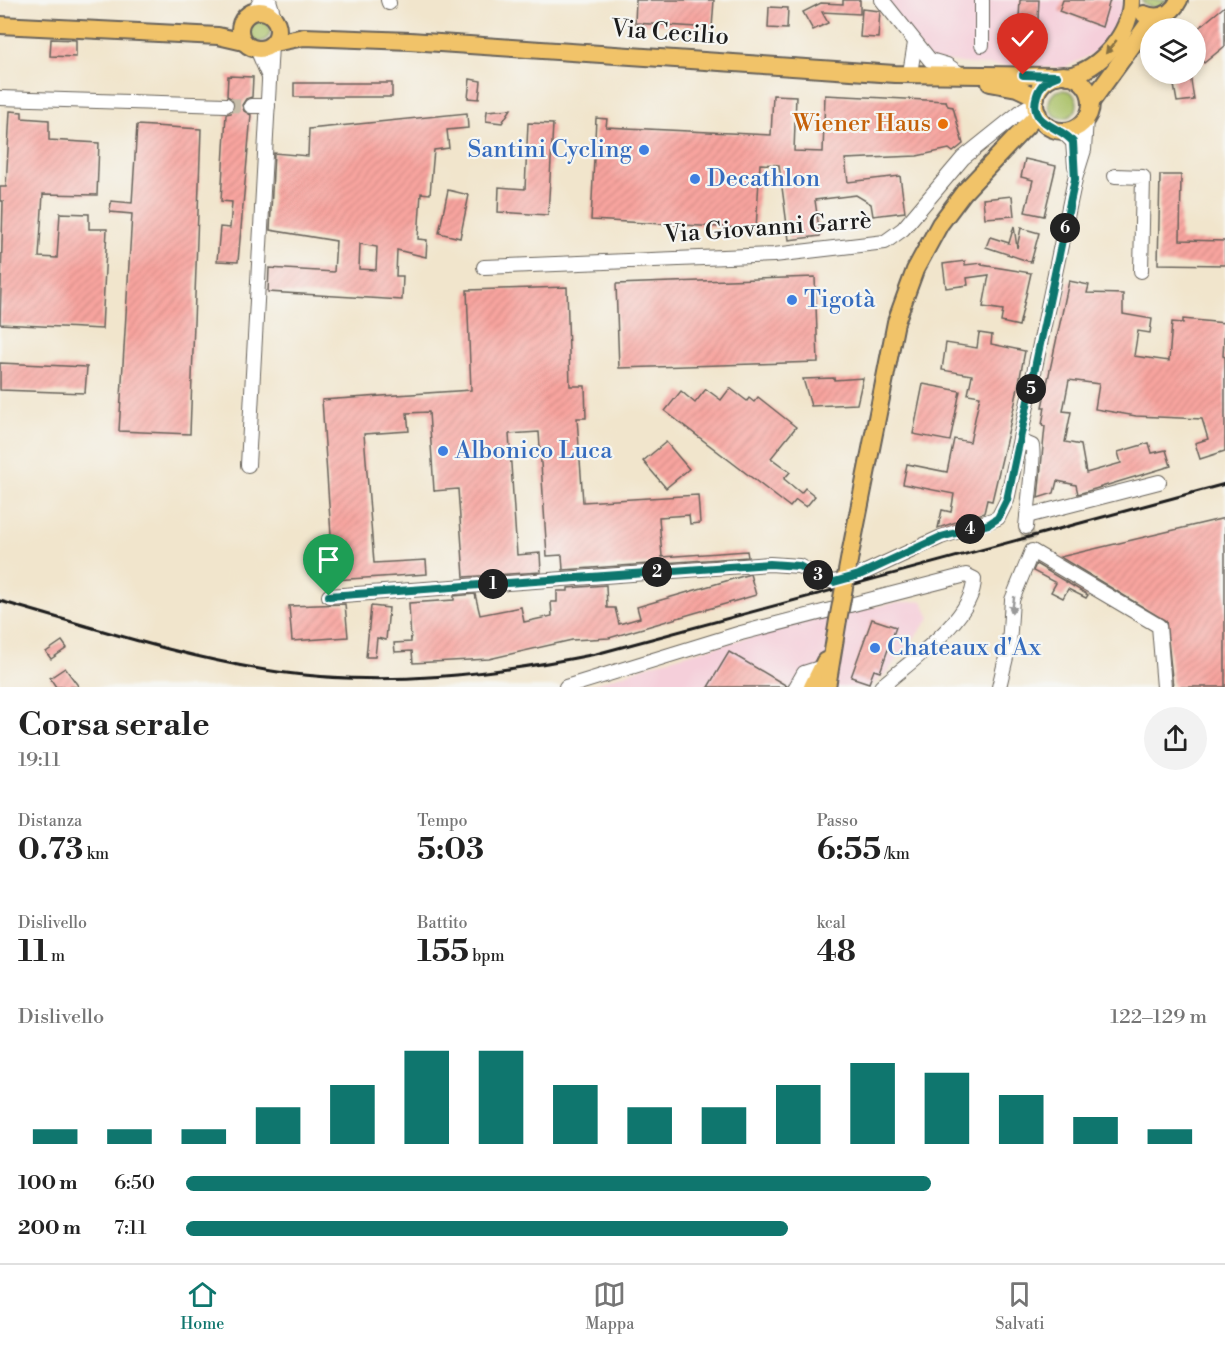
<!DOCTYPE html>
<html lang="it">
<head>
<meta charset="utf-8">
<style>
	:root { --surface:#fff; --page:#f2f2f2; --text:#222; --muted:#767676; --line:#e0e0e0; --accent:#0f766e }
	body { margin:0; font-family:"Libre Bodoni",serif; background:var(--page); color:var(--text); height:100vh; display:flex; flex-direction:column; font-size:22px; white-space:nowrap }
	* { box-sizing:border-box; margin:0 }
	p { font-size:20px; color:var(--muted) }
	.icon { flex:none; width:33px; height:33px; fill:none; stroke:currentColor; stroke-width:2; stroke-linecap:round; stroke-linejoin:round }
	.map { position:relative; height:687px; overflow:hidden }
	.sheet { display:flex; flex-direction:column; background:var(--surface); flex:1 }
	.sheet>* { flex:none }
	.tools { position:absolute; left:1140px; top:18px; display:grid; gap:12px }
	.tools a { display:grid; place-items:center; width:66px; height:66px; border-radius:50%; background:var(--surface); box-shadow:0 3px 9px #0003; font-size:30px }
	.pin { position:absolute; display:grid; place-items:center; width:51px; height:51px; color:#fff; margin:-62px -26px; border-radius:50% 50% 50% 0; rotate:-45deg; box-shadow:0 0 6px #0007 }
	.pin .icon { rotate:45deg }
	.km { position:absolute; width:30px; height:30px; margin:-15px; border-radius:50%; background:#222; color:#fff; font-size:16px; line-height:30px; text-align:center }
	.round { display:grid; place-items:center; flex:none; width:63px; height:63px; border-radius:32px; background:var(--page) }
	.head { display:flex; align-items:center; justify-content:space-between; height:102px; padding:0 18px }
	h1 { font-size:33px; font-weight:700; line-height:45px }
	.stats { display:grid; grid-template-columns:repeat(3,1fr); gap:9px; height:102px; padding:6px 18px }
	.stats div { display:grid; align-content:center }
	.stats b { font-size:30px; font-weight:700 }
	.stats small { font-size:16px; font-weight:400 }
	.stats p { font-size:16px }
	.chart { height:168px; padding:12px 18px }
	.chart p { display:flex; justify-content:space-between }
	.chart svg { width:100%; height:108px; margin-top:6px; stroke:var(--accent); stroke-width:6 }
	ul { padding:0 18px; list-style:none; font-size:20px }
	li { display:grid; grid-template-columns:96px 72px 1fr; align-items:center; height:45px }
	li i { height:15px; border-radius:8px; background:var(--accent) }
	.tab-bar { display:flex; justify-content:space-around; align-items:center; height:84px; border-top:2px solid var(--line); background:var(--surface); font-size:16px; color:var(--muted) }
	.tab-bar a { display:grid; justify-items:center; gap:3px }
	.tab-bar .selected { color:var(--accent) }
	.map>svg:first-child { display:block }
	.built { fill:#f5cfda }
	.green { fill:#a9c065; stroke:#626e40; stroke-width:1.5 }
	.building { fill:url(#building-hatch); fill-rule:evenodd }
	.lines { fill:none; stroke-linecap:round; stroke-linejoin:round }
	.minor-tunnel { stroke:#c6bda9; stroke-width:14; stroke-dasharray:14 7; stroke-linecap:butt }
	.minor-casing { stroke:#67625a; stroke-width:16 }
	.major-casing { stroke:#67625a; stroke-width:20 }
	.minor { stroke:#fff; stroke-width:14 }
	.major { stroke:#f1c369; stroke-width:16 }
	.rail { stroke:#1c1c1c; stroke-width:3 }
	.major-bridge-casing { stroke:#67625a; stroke-width:20; stroke-linecap:butt }
	.major-bridge { stroke:#f1c369; stroke-width:16 }
	.oneway { fill:#867042 }
	.oneway2 { fill:#999 }
	.route-casing { stroke:#fff; stroke-width:12 }
	.route { stroke:#0f766e; stroke-width:8 }
	.food-dot { fill:#e8710a; stroke:#f6f6f2; stroke-width:2 }
	.shop-dot { fill:#3f7fe0; stroke:#f6f6f2; stroke-width:2 }
	.labels { text-anchor:middle; dominant-baseline:central; stroke-width:4.5; stroke-linejoin:round; paint-order:stroke }
	.street-label { font-size:24px; fill:#1c1c1c; stroke:#f6f6f2 }
	.food-label { font-size:24px; fill:#c56008; stroke:#f6f6f2; text-anchor:end }
	.shop-label { font-size:24px; fill:#366cbe; stroke:#f6f6f2; text-anchor:start }
</style>
</head>
<body>
<div class="map">
<svg width="1225" height="687" viewBox="0 0 1225 687">
	<defs>
		<pattern id="building-hatch" width="6" height="6" patternUnits="userSpaceOnUse" patternTransform="scale(1.5)"><rect width="6" height="6" fill="#f8a49f"/><path d="M-1 1l2-2M0 6l6-6M5 7l2-2" fill="none" stroke="#d48d88"/></pattern>
	</defs>
	<rect width="100%" height="100%" fill="#f6f6f2"/>
	<filter id="ink" filterUnits="userSpaceOnUse"><feTurbulence type="fractalNoise" baseFrequency=".0167" numOctaves="2"/><feDisplacementMap in="SourceGraphic" scale="12" xChannelSelector="R" yChannelSelector="G"/><feConvolveMatrix kernelMatrix="1 2 1 2 8 2 1 2 1" color-interpolation-filters="sRGB"/></filter>
	<filter id="wash" filterUnits="userSpaceOnUse"><feTurbulence type="fractalNoise" baseFrequency=".008" numOctaves="4" result="noise"/><feDisplacementMap in="SourceGraphic" scale="24" xChannelSelector="R" yChannelSelector="G"/><feGaussianBlur stdDeviation="1.35" result="paint"/><feColorMatrix in="noise" values="0 0 0 0 0 0 0 0 0 0 0 0 0 0 0 0 0 1.4 0 .05"/><feComposite in="paint" operator="in"/></filter>
	<g filter="url(#wash)">
		<rect width="100%" height="100%" fill="#f1e5cc"/>
		<g class="built">
			<path d="M 882,0 L 1123,0 L 1121,15 L 1108,40 L 1098,51 L 1064,68 L 980,65 L 930,60 Z"/>
			<path d="M 922,601 L 930,618 L 886,673 L 870,687 L 585,687 L 662,661 L 827,616 L 894,603 Z"/>
		</g>
		<g class="green">
			<path d="M 1141,0 L 1169,0 L 1156,8 L 1145,5 Z"/>
			<circle cx="259" cy="31" r="11"/>
			<circle cx="1063" cy="104" r="14"/>
		</g>
		<g id="blocks">
			<g class="building">
				<path d="M 636,0 L 714,0 L 712,28 L 635,23 Z"/>
				<path d="M 843,0 L 860,0 L 860,14 L 822,12 L 828,23 L 813,30 L 803,12 L 821,3 L 843,4 Z"/>
				<path d="M 1020,0 L 1039,0 L 1037,38 L 1018,37 Z"/>
				<path d="M 1063,0 L 1110,0 L 1102,27 L 1059,11 Z"/>
				<path d="M 1225,6 L 1225,46 L 1204,63 L 1196,53 L 1196,30 Z"/>
				<path d="M 769,7 L 788,8 L 787,29 L 768,28 Z"/>
				<path d="M 862,9 L 880,11 L 878,38 L 860,37 Z"/>
				<path d="M 51,39 L 76,40 L 76,57 L 50,56 Z"/>
				<path d="M 1172,74 L 1190,74 L 1194,100 L 1177,102 Z"/>
				<path d="M 228,76 L 253,77 L 252,97 L 246,99 L 242,105 L 244,111 L 251,115 L 238,262 L 217,261 L 220,227 L 230,228 L 232,202 L 221,201 L 226,114 L 231,113 L 235,106 L 234,100 L 227,96 Z"/>
				<path d="M 470,79 L 481,81 L 479,99 L 468,98 Z"/>
				<rect x="294" y="83" width="98" height="14"/>
				<path d="M 773,95 L 796,96 L 794,151 L 823,152 L 825,95 L 946,101 L 948,106 L 953,107 L 963,144 L 953,152 L 949,149 L 917,156 L 845,159 L 848,182 L 900,176 L 905,212 L 873,216 L 871,204 L 856,195 L 815,200 L 820,236 L 789,240 L 779,165 L 760,164 L 756,229 L 591,220 L 596,118 L 607,119 L 606,127 L 771,135 Z"/>
				<path d="M 511,109 L 502,123 L 486,121 L 487,111 Z"/>
				<path d="M 10,111 L 22,112 L 22,118 L 49,120 L 49,140 L 99,143 L 97,195 L 43,194 L 39,257 L 57,258 L 60,213 L 89,214 L 89,229 L 107,229 L 102,329 L 0,324 L 3,201 L 0,201 L 0,187 L 6,187 Z"/>
				<path d="M 467,113 L 468,128 L 447,130 L 449,148 L 434,150 L 430,194 L 421,193 L 418,239 L 427,240 L 426,257 L 397,250 L 396,276 L 403,276 L 402,300 L 268,292 L 269,268 L 334,272 L 336,241 L 270,230 L 274,153 L 308,156 L 309,129 ZM 360,244 L 377,247 L 376,270 L 359,269 Z"/>
				<path d="M 528,123 L 553,124 L 548,215 L 498,212 L 499,187 L 525,189 Z"/>
				<path d="M 137,125 L 201,129 L 190,434 L 119,431 L 132,214 L 110,212 L 111,201 L 132,203 Z"/>
				<path d="M 1025,159 L 1056,166 L 1044,216 L 1025,212 L 1033,180 L 1021,177 Z"/>
				<path d="M 1160,175 L 1181,175 L 1180,240 L 1225,241 L 1225,265 L 1158,264 Z"/>
				<path d="M 448,190 L 469,195 L 460,238 L 439,233 Z"/>
				<path d="M 1012,196 L 1014,216 L 985,218 L 983,199 Z"/>
				<path d="M 1014,226 L 1017,248 L 1021,228 L 1039,233 L 1031,262 L 986,247 L 990,237 L 1009,243 Z"/>
				<path d="M 965,261 L 965,265 L 982,263 L 982,265 L 1031,273 L 1019,326 L 1001,322 L 1003,310 L 983,307 L 989,275 L 967,278 L 968,285 L 946,288 L 943,264 Z"/>
				<path d="M 815,277 L 818,362 L 619,368 L 616,284 Z"/>
				<path d="M 1069,281 L 1089,285 L 1087,293 L 1123,294 L 1123,314 L 1152,319 L 1150,333 L 1138,331 L 1134,356 L 1169,361 L 1172,322 L 1183,323 L 1183,319 L 1225,323 L 1223,356 L 1225,357 L 1225,451 L 1200,459 L 1195,443 L 1208,439 L 1202,419 L 1136,416 L 1095,409 L 1099,384 L 1069,380 L 1063,411 L 1071,412 L 1065,442 L 1081,445 L 1086,473 L 1121,463 L 1118,452 L 1149,443 L 1152,453 L 1166,450 L 1171,466 L 1078,494 L 1076,485 L 1057,481 L 1054,493 L 1038,498 L 1045,426 L 1042,425 L 1045,407 L 1042,407 Z"/>
				<path d="M 567,287 L 570,386 L 585,386 L 586,418 L 577,418 L 583,502 L 698,495 L 700,523 L 690,524 L 689,515 L 659,517 L 662,557 L 747,551 L 748,557 L 563,570 L 562,555 L 547,556 L 539,432 L 509,434 L 517,555 L 540,553 L 541,572 L 464,577 L 458,489 L 434,491 L 429,412 L 407,413 L 409,431 L 364,434 L 374,563 L 426,560 L 427,574 L 334,580 L 322,400 L 471,390 L 467,290 Z"/>
				<path d="M 979,333 L 992,335 L 991,344 L 1025,351 L 1015,403 L 992,501 L 987,500 L 984,513 L 938,528 L 942,510 L 951,512 L 954,494 L 903,484 L 907,464 L 947,472 L 954,439 L 970,442 L 980,396 L 968,394 L 972,375 L 942,370 L 946,343 L 977,348 Z"/>
				<path d="M 0,363 L 87,367 L 85,393 L 0,390 Z"/>
				<path d="M 834,378 L 834,380 L 863,378 L 857,404 L 811,406 L 803,379 Z"/>
				<path d="M 923,384 L 960,391 L 950,441 L 913,434 Z"/>
				<path d="M 730,388 L 747,401 L 749,398 L 754,402 L 758,397 L 796,427 L 771,458 L 790,472 L 784,479 L 801,493 L 805,488 L 815,496 L 806,507 L 796,500 L 790,507 L 665,411 L 681,391 L 695,403 L 706,389 L 721,400 Z"/>
				<path d="M 666,442 L 689,469 L 666,488 L 643,461 Z"/>
				<path d="M 1225,518 L 1225,687 L 1173,687 L 1166,621 L 1060,557 Z"/>
				<path d="M 1036,564 L 1088,595 L 1086,598 L 1068,589 L 1063,598 L 1051,592 L 1056,583 L 1033,571 Z"/>
				<path d="M 750,574 L 756,595 L 609,638 L 572,640 L 489,659 L 413,663 L 412,651 L 395,652 L 394,643 L 411,642 L 409,603 L 454,600 L 454,596 L 475,594 L 480,615 L 521,607 L 524,622 L 552,616 L 551,602 L 557,602 L 557,591 L 568,591 L 568,588 L 606,585 L 607,608 L 615,608 L 619,624 L 640,618 L 637,607 Z"/>
				<path d="M 345,604 L 348,637 L 292,641 L 289,606 Z"/>
				<path d="M 371,606 L 389,608 L 386,640 L 377,638 L 375,657 L 366,657 Z"/>
				<path d="M 872,619 L 896,627 L 880,672 L 874,670 L 869,683 L 851,677 Z"/>
				<path d="M 62,641 L 67,648 L 51,659 L 46,652 Z"/>
				<path d="M 729,652 L 787,686 L 787,687 L 708,687 Z"/>
				<path d="M 65,668 L 79,687 L 56,687 L 50,678 Z"/>
			</g>
		</g>
	</g>
	<g filter="url(#ink)">
		<use href="#blocks" fill-opacity="0" stroke="#67625a" stroke-width="1.5"/>
		<g class="lines">
			<g class="minor-tunnel">
				<path d="M 226,105 L 251,106"/>
				<path d="M 1026,527 L 1032,551"/>
			</g>
			<defs>
				<g id="minor">
					<path d="M 269,0 L 274,17"/>
					<path d="M 388,0 L 389,3"/>
					<path d="M 882,0 L 930,60 L 947,65 L 960,74"/>
					<path d="M 982,0 L 982,45"/>
					<path d="M 254,12 L 261,0"/>
					<path d="M 257,49 L 269,77"/>
					<path d="M 910,73 L 915,43"/>
					<path d="M 0,98 L 226,105"/>
					<path d="M 251,106 L 268,106"/>
					<path d="M 1062,131 L 1073,142 L 1075,166"/>
					<path d="M 1115,176 L 1143,177 L 1141,271"/>
					<path d="M 484,267 L 774,255 L 885,242 L 903,229 L 963,158 L 1024,109 L 1035,103"/>
					<path d="M 1020,441 L 1032,446 C 1035,451 1027,514 1026,527"/>
					<path d="M 248,465 L 271,45"/>
					<path d="M 1027,516 L 1159,482"/>
					<path d="M 329,596 L 770,564 L 799,566 L 823,579 L 834,582 L 859,575 L 941,537 L 998,518 L 1007,500 L 1075,179 L 1084,150 L 1086,118"/>
					<path d="M 566,687 L 741,633 L 966,575 L 974,579 C 974,619 909,662 881,687"/>
					<path d="M 796,687 L 804,673 L 823,667"/>
					<path d="M 999,687 L 1009,645 L 1012,600 L 1032,551 L 1159,626 L 1164,687"/>
				</g>
				<g id="major">
					<circle cx="259" cy="30" r="19"/>
					<path d="M 1144,14 C 1159,20 1172,14 1179,0"/>
					<path d="M 0,25 L 218,36 L 244,42"/>
					<path d="M 274,43 L 304,37 L 410,41 L 895,74 L 1057,76"/>
					<circle cx="1063" cy="103" r="28"/>
					<path d="M 1068,76 C 1101,69 1131,33 1131,0"/>
					<path d="M 990,83 L 1017,88 L 1036,97"/>
					<path d="M 1091,102 L 1153,17"/>
					<path d="M 850,555 L 896,322 L 915,270 L 940,224 L 964,192 L 1038,114"/>
					<path d="M 812,687 L 825,661"/>
					<path d="M 827,687 L 838,620"/>
				</g>
			</defs>
			<use href="#minor" class="minor-casing"/>
			<use href="#major" class="major-casing"/>
			<use href="#minor" class="minor"/>
			<use href="#major" class="major"/>
			<path class="rail" d="M 0,601 C 92,627 184,658 278,672 C 385,687 491,675 596,654 L 1225,484"/>
			<defs>
				<path id="major-bridge" d="M 838,620 L 850,555"/>
			</defs>
			<use href="#major-bridge" class="major-bridge-casing"/>
			<use href="#major-bridge" class="major-bridge"/>
		</g>
		<defs><path id="oneway-solid" d="M-6-.8H1V-3.2L6.5 0L1 3.2V.8H-6Z" transform="scale(1.5)"/></defs>
		<use class="oneway" href="#oneway-solid" transform="translate(1111 47) rotate(129)"/>
		<use class="oneway2" href="#oneway-solid" transform="translate(1013 605) rotate(98)"/>
	</g>
	<g class="lines" filter="url(#ink)">
		<defs>
			<path id="route" d="M 329,596 L 770,564 L 799,566 L 823,579 L 834,582 L 859,575 L 941,537 L 989,524 L 998,518 L 1007,500 L 1075,179 L 1073,142 C 1061,125 1027,126 1037,95 C 1040,85 1047,79 1057,76 L 1023,75"/>
		</defs>
		<use href="#route" class="route-casing"/>
		<use href="#route" class="route"/>
	</g>
	<circle class="food-dot" cx="943" cy="124" r="6"/>
	<g class="shop-dot">
		<circle cx="644" cy="150" r="6"/>
		<circle cx="695" cy="179" r="6"/>
		<circle cx="792" cy="300" r="6"/>
		<circle cx="443" cy="451" r="6"/>
		<circle cx="875" cy="648" r="6"/>
	</g>
	<g class="labels">
		<g class="street-label">
			<text transform="translate(670 33) rotate(4)">Via Cecilio</text>
			<text transform="translate(768 228) rotate(-4)">Via Giovanni Garrè</text>
		</g>
		<g class="food-label">
			<text x="931" y="124">Wiener Haus</text>
		</g>
		<g class="shop-label">
			<text x="632" y="150" text-anchor="end">Santini Cycling</text>
			<text x="707" y="179">Decathlon</text>
			<text x="804" y="300">Tigotà</text>
			<text x="455" y="451">Albonico Luca</text>
			<text x="887" y="648">Chateaux d'Ax</text>
		</g>
	</g>
</svg>
<div class="tools">
<a><svg class="icon" aria-label="layers" viewBox="0 0 24 24"><path d="M12 4l9 5-9 5-9-5zM3 14l9 5 9-5"/></svg></a>
</div>
<div class="pin" style="left:329px;top:596px;background:#1e9e55"><svg class="icon" aria-label="arrive" viewBox="0 0 24 24"><path d="M6 21V4h12l-3 4 3 4H6"/></svg></div>
<div class="pin" style="left:1023px;top:75px;background:#d93025"><svg class="icon" aria-label="check" viewBox="0 0 24 24"><path d="M5 12l5 5 9-10"/></svg></div>
<b class="km" style="left:493px;top:584px">1</b>
<b class="km" style="left:657px;top:572px">2</b>
<b class="km" style="left:818px;top:575px">3</b>
<b class="km" style="left:970px;top:529px">4</b>
<b class="km" style="left:1031px;top:389px">5</b>
<b class="km" style="left:1065px;top:228px">6</b>
</div>
<section class="sheet">
<div class="head"><div><h1>Corsa serale</h1><p>19:11</p></div><a class="round"><svg class="icon" aria-label="share" viewBox="0 0 24 24"><path d="M12 15V3M7 8l5-5 5 5M5 13v7h14v-7"/></svg></a></div>
<div class="stats">
<div><p>Distanza</p><b>0.73<small> km</small></b></div>
<div><p>Tempo</p><b>5:03</b></div>
<div><p>Passo</p><b>6:55<small> /km</small></b></div>
</div>
<div class="stats">
<div><p>Dislivello</p><b>11<small> m</small></b></div>
<div><p>Battito</p><b>155<small> bpm</small></b></div>
<div><p>kcal</p><b>48</b></div>
</div>
<div class="chart"><p><span>Dislivello</span>122–129 m</p>
<svg viewBox="0 0 160 44" preserveAspectRatio="none"><path d="M5 44V38M15 44V38M25 44V38M35 44V29M45 44V20M55 44V6M65 44V6M75 44V20M85 44V29M95 44V29M105 44V20M115 44V11M125 44V15M135 44V24M145 44V33M155 44V38"/></svg>
</div>
<ul>
<li><b>100 m</b>6:50<i style="width:73%"></i></li>
<li><b>200 m</b>7:11<i style="width:59%"></i></li>
</ul>
</section>
<nav class="tab-bar">
<a class="selected"><svg class="icon" aria-label="home" viewBox="0 0 24 24"><path d="M3 11l9-7 9 7M6 9v11h12V9"/></svg>Home</a>
<a><svg class="icon" aria-label="map" viewBox="0 0 24 24"><path d="M3 6l6-2 6 2 6-2v14l-6 2-6-2-6 2zM9 4v14M15 6v14"/></svg>Mappa</a>
<a><svg class="icon" aria-label="saved" viewBox="0 0 24 24"><path d="M7 4h10v16l-5-4-5 4z"/></svg>Salvati</a>
</nav>
</body>
</html>
